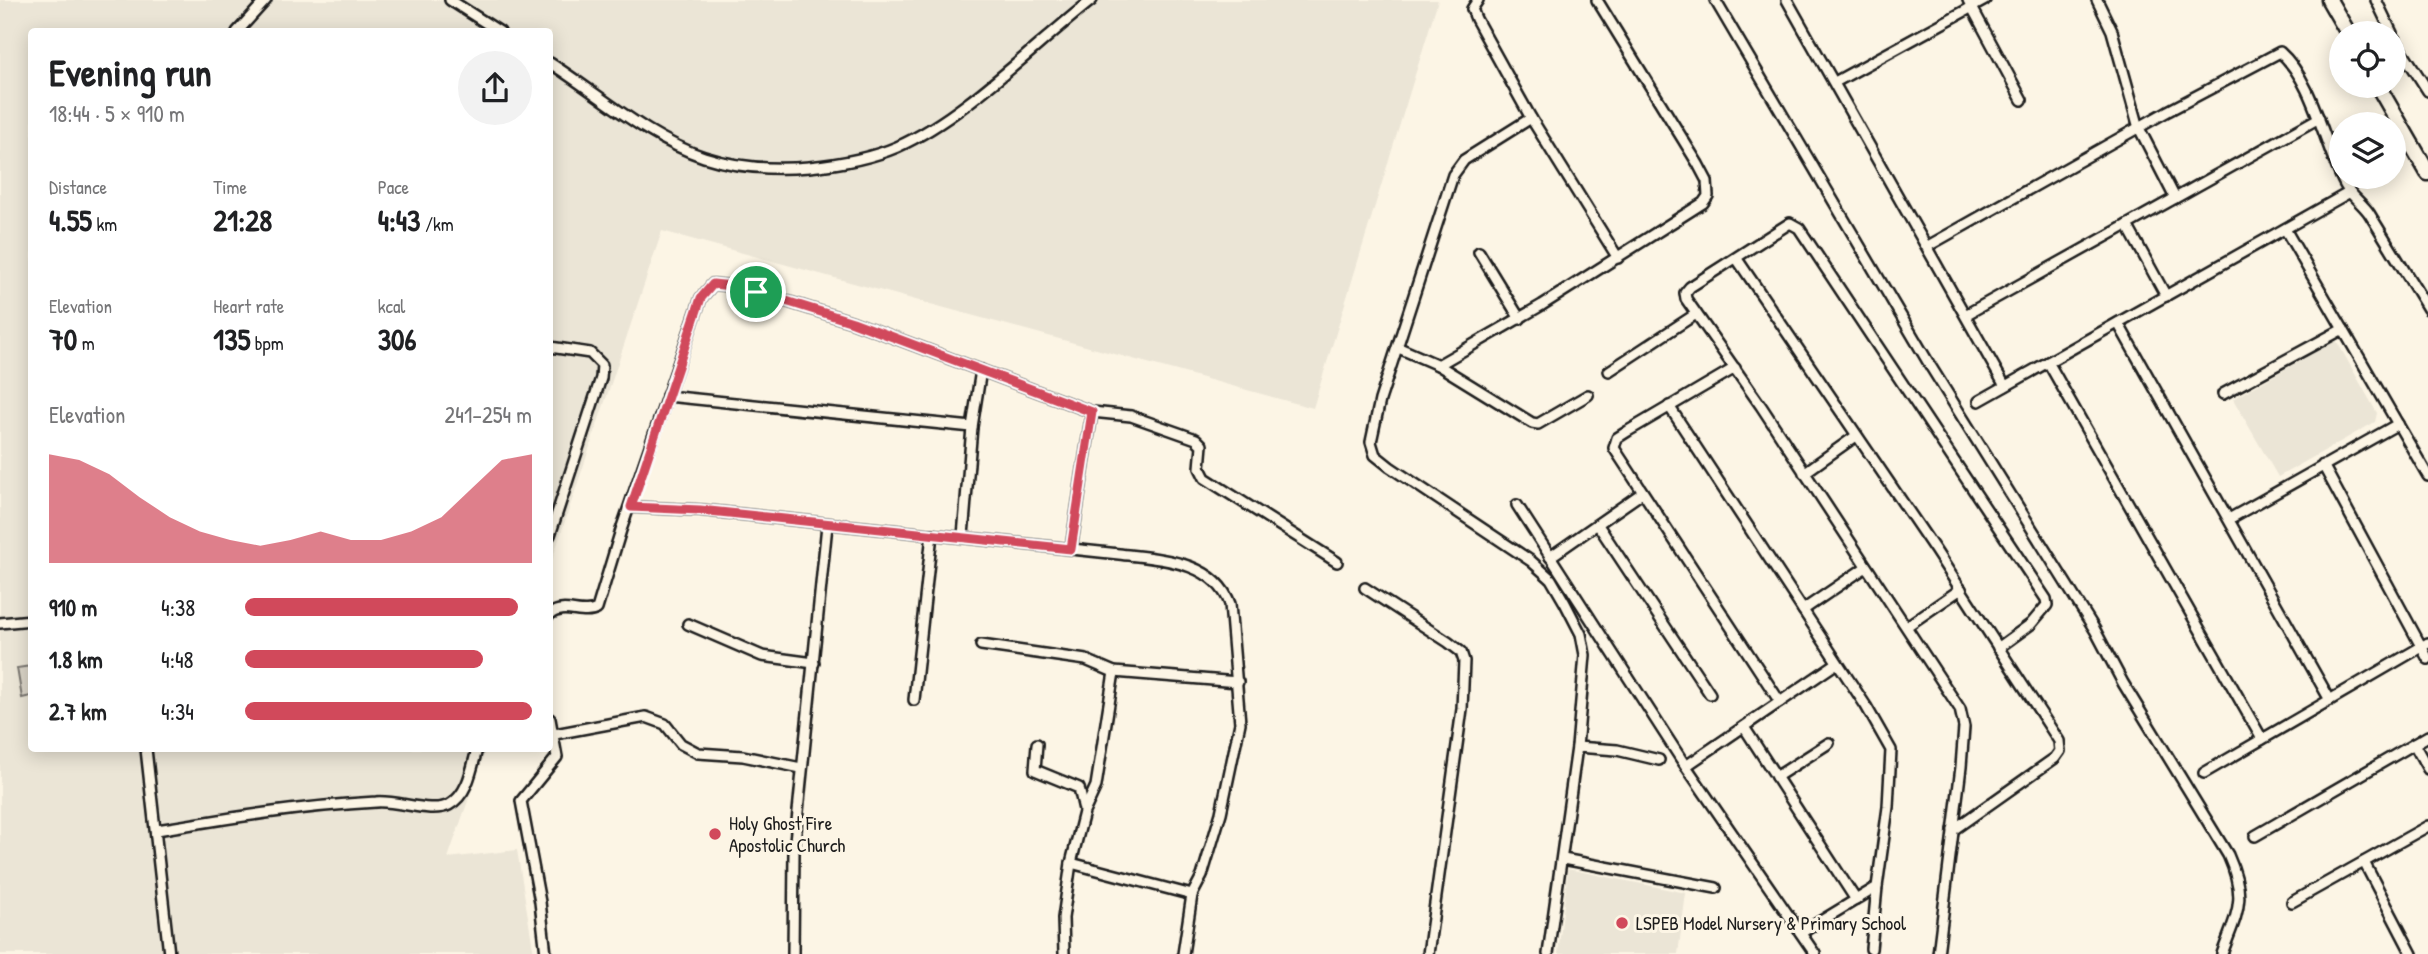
<!DOCTYPE html>
<html lang="en">
<head>
<meta charset="utf-8">
<style>
	:root { --surface:#fff; --page:#f2f2f2; --text:#202124; --muted:#757577; --accent:#d1495b }
	body { margin:0; font-family:"Patrick Hand",sans-serif; background:var(--page); color:var(--text); height:100vh; display:flex; flex-direction:column; font-size:26px; white-space:nowrap }
	* { box-sizing:border-box; margin:0 }
	p { font-size:23px; color:var(--muted) }
	.icon { flex:none; width:38px; height:38px; fill:none; stroke:currentColor; stroke-width:2; stroke-linecap:round; stroke-linejoin:round }
	.map { position:relative; flex:1; overflow:hidden }
	.drawer { position:absolute; left:28px; top:28px; width:525px; height:724px; display:flex; flex-direction:column; background:var(--surface); border-radius:7px; box-shadow:0 4px 18px #0003 }
	.drawer>* { flex:none }
	.tools { position:absolute; left:2329px; top:21px; display:grid; gap:14px }
	.tools a { display:grid; place-items:center; width:77px; height:77px; border-radius:50%; background:var(--surface); box-shadow:0 4px 18px #0003; font-size:35px }
	.pin { position:absolute; display:grid; place-items:center; width:60px; height:60px; color:#fff; margin:-30px; border:4px solid #fff; border-radius:50%; box-shadow:0 2px 7px #0007 }
	.round { display:grid; place-items:center; flex:none; width:74px; height:74px; border-radius:37px; background:var(--page) }
	.summary { display:flex; align-items:center; justify-content:space-between; height:119px; padding:0 21px }
	h1 { font-size:38px; font-weight:700; line-height:52px }
	.figures { display:grid; grid-template-columns:repeat(3,1fr); gap:10px; height:119px; padding:7px 21px }
	.figures div { display:grid; align-content:center }
	.figures b { font-size:30px; font-weight:700 }
	.figures small { font-size:19px; font-weight:400 }
	.figures p { font-size:19px }
	.chart { height:196px; padding:14px 21px }
	.chart p { display:flex; justify-content:space-between }
	.chart svg { width:100%; height:126px; margin-top:7px; fill:var(--accent); opacity:.7 }
	ul { padding:0 21px; list-style:none; font-size:23px }
	li { display:grid; grid-template-columns:112px 84px 1fr; align-items:center; height:52px }
	li i { height:18px; border-radius:9px; background:var(--accent) }
	.map>svg:first-child { display:block }
	.built { fill:#ebe5d6 }
	.green { fill:#dbd5c8; stroke:#7c7872; stroke-width:2 }
	.lines { fill:none; stroke-linecap:round; stroke-linejoin:round }
	.minor-casing { stroke:#1c1c1c; stroke-width:14 }
	.primary-casing { stroke:#1c1c1c; stroke-width:19 }
	.minor { stroke:#fcf5e5; stroke-width:9 }
	.primary { stroke:#fcf5e5; stroke-width:14 }
	.route-casing { stroke:#fff; stroke-width:14 }
	.route { stroke:#d1495b; stroke-width:9 }
	.poi-dot { fill:#d1495b; stroke:#fcf5e5; stroke-width:2.5 }
	.labels { text-anchor:middle; dominant-baseline:central; stroke-width:6; stroke-linejoin:round; paint-order:stroke }
	.poi-label { font-size:19px; fill:#1c1c1c; stroke:#fcf5e5; text-anchor:start }
</style>
</head>
<body>
<div class="map">
<svg width="2428" height="954" viewBox="0 0 2428 954">
	<rect width="100%" height="100%" fill="#fcf5e5"/>
	<filter id="ink" filterUnits="userSpaceOnUse"><feTurbulence type="fractalNoise" baseFrequency=".0143" numOctaves="2"/><feDisplacementMap in="SourceGraphic" scale="14" xChannelSelector="R" yChannelSelector="G"/><feConvolveMatrix kernelMatrix="1 2 1 2 8 2 1 2 1" color-interpolation-filters="sRGB"/></filter>
	<g filter="url(#ink)">
		<g class="built">
			<path d="M 0,0 L 1438,0 L 1313,408 L 662,231 L 550,566 L 550,32 L 32,32 L 32,749 L 486,749 L 448,858 L 517,850 L 534,954 L 0,954 Z"/>
			<path d="M 2336,340 L 2377,413 L 2375,422 L 2278,477 L 2233,399 Z"/>
			<path d="M 1568,869 L 1686,893 L 1678,954 L 1558,954 Z"/>
		</g>
		<path class="green" d="M 31,666 L 31,696 L 22,698 L 17,668 Z"/>
		<g class="lines">
			<defs>
				<g id="minor">
					<path d="M 450,0 L 500,32"/>
					<path d="M 1478,0 L 1472,9 L 1476,19 L 1531,118 L 1618,258"/>
					<path d="M 1715,0 L 1931,367 L 2095,630 L 2123,683 L 2228,855 C 2248,900 2237,912 2222,954"/>
					<path d="M 1787,0 L 2005,386"/>
					<path d="M 1968,0 L 2022,100"/>
					<path d="M 2097,0 L 2112,31 L 2139,128 L 2175,198"/>
					<path d="M 2376,0 L 2392,33"/>
					<path d="M 237,32 L 266,0"/>
					<path d="M 2394,38 L 2428,91"/>
					<path d="M 550,63 C 599,94 647,138 704,157 C 738,168 773,170 809,167 C 839,164 869,159 897,147 C 965,117 1033,46 1092,0"/>
					<path d="M 1835,82 L 1985,0"/>
					<path d="M 1531,118 L 1464,160 L 1453,175 L 1380,400 L 1371,442 L 1375,455 L 1390,467 L 1531,561 L 1551,579 L 1565,603 L 1581,634 L 1585,655 L 1577,747 L 1548,954"/>
					<path d="M 2127,225 L 2166,296"/>
					<path d="M 2285,229 L 2428,476"/>
					<path d="M 1928,246 L 2168,111 L 2280,52 C 2314,82 2324,146 2345,185 C 2351,196 2362,203 2369,213 C 2389,245 2408,277 2428,309"/>
					<path d="M 1479,252 L 1520,319"/>
					<path d="M 1737,259 L 1935,550 L 2059,741 L 2060,751 L 2055,758 L 1953,830"/>
					<path d="M 1967,314 L 2319,118"/>
					<path d="M 2118,323 L 2330,700"/>
					<path d="M 550,347 L 590,353 L 602,365 L 601,378 L 550,535"/>
					<path d="M 1399,348 L 1438,365 L 1532,423 L 1538,424 L 1588,395"/>
					<path d="M 2048,362 L 2262,739"/>
					<path d="M 1438,365 L 1542,305 L 1703,203 L 1708,196 L 1707,181 L 1698,164 L 1597,0"/>
					<path d="M 1735,368 L 1628,431 L 1617,438 L 1614,448 L 1780,702"/>
					<path d="M 1609,371 L 1696,314"/>
					<path d="M 2223,394 L 2343,329"/>
					<path d="M 667,396 L 972,427"/>
					<path d="M 1979,401 L 2350,192"/>
					<path d="M 1669,406 L 1866,706 L 1891,750 L 1888,807 L 1877,887 L 1801,933"/>
					<path d="M 2323,465 L 2428,659"/>
					<path d="M 1804,473 L 1856,436"/>
					<path d="M 1517,505 L 1681,759 L 1815,954"/>
					<path d="M 631,507 L 700,510 L 1119,554 C 1158,559 1214,560 1230,604 L 1240,723 L 1221,813 L 1202,876 L 1192,895 L 1183,954"/>
					<path d="M 2229,519 L 2398,424"/>
					<path d="M 1598,525 L 1710,694"/>
					<path d="M 963,536 L 972,427 L 981,370"/>
					<path d="M 1071,549 L 1092,412"/>
					<path d="M 1550,557 L 1642,493"/>
					<path d="M 1365,588 L 1448,642 L 1461,652 L 1464,661 L 1462,709 L 1428,954"/>
					<path d="M 1803,610 L 1866,567"/>
					<path d="M 550,614 C 565,603 582,617 597,609 L 621,530 L 701,298 L 713,284 L 741,287 L 853,322 L 1092,412 L 1131,416 L 1196,439 L 1202,445 L 1200,468 L 1205,478 L 1337,562"/>
					<path d="M 0,623 L 32,620"/>
					<path d="M 688,624 L 762,656 L 814,663"/>
					<path d="M 1907,626 L 1961,589"/>
					<path d="M 981,645 L 1086,660 L 1114,672 L 1238,682"/>
					<path d="M 914,700 L 932,534"/>
					<path d="M 1744,727 L 1856,900"/>
					<path d="M 555,734 L 646,717 L 665,724 L 681,744 L 698,753 L 743,756 L 801,768"/>
					<path d="M 1037,744 L 1035,770 L 1079,788 L 1084,810"/>
					<path d="M 2414,744 L 2428,769"/>
					<path d="M 1577,747 L 1617,750 L 1659,760"/>
					<path d="M 146,749 L 169,954"/>
					<path d="M 1686,766 L 1837,663"/>
					<path d="M 2204,773 L 2428,643"/>
					<path d="M 1776,777 L 1829,743"/>
					<path d="M 157,830 C 229,818 302,806 376,802 C 398,800 431,814 449,805 C 468,795 472,768 477,749"/>
					<path d="M 2255,836 L 2428,736"/>
					<path d="M 1563,859 L 1716,888"/>
					<path d="M 2364,862 L 2412,954"/>
					<path d="M 1071,863 L 1192,895"/>
					<path d="M 2292,902 L 2428,826"/>
					<path d="M 1871,949 L 1877,887"/>
					<path d="M 546,954 L 540,902 L 521,801 L 557,757 L 550,719"/>
					<path d="M 793,954 L 794,851 L 827,525"/>
					<path d="M 1064,954 L 1063,918 L 1071,863 L 1084,812 L 1096,786 L 1114,672"/>
					<path d="M 1938,954 L 1961,767 L 1964,727 L 1960,709 L 1761,406 L 1686,299 L 1685,293 L 1690,287 L 1790,223 L 1799,228 L 2046,599 L 2047,605 L 2031,624 L 1998,648"/>
				</g>
				<g id="primary">
					<path d="M 2329,0 L 2348,33"/>
					<path d="M 2378,86 L 2428,173"/>
				</g>
			</defs>
			<use href="#minor" class="minor-casing"/>
			<use href="#primary" class="primary-casing"/>
			<use href="#minor" class="minor"/>
			<use href="#primary" class="primary"/>
		</g>
	</g>
	<g class="lines" filter="url(#ink)">
		<defs>
			<path id="route" d="M 713,284 L 741,287 L 853,322 L 1092,412 L 1071,549 L 700,510 L 631,507 L 701,298 Z"/>
		</defs>
		<use href="#route" class="route-casing"/>
		<use href="#route" class="route"/>
	</g>
	<g class="poi-dot">
		<circle cx="715" cy="834" r="7"/>
		<circle cx="1622" cy="923" r="7"/>
	</g>
	<g class="labels">
		<g class="poi-label">
			<text x="729" y="823">Holy Ghost Fire<tspan x="729" dy="22">Apostolic Church</tspan></text>
			<text x="1636" y="923">LSPEB Model Nursery &amp; Primary School</text>
		</g>
	</g>
</svg>
<div class="tools">
<a><svg class="icon" aria-label="locate" viewBox="0 0 24 24"><circle cx="12" cy="12" r="6"/><path d="M12 2v4M12 18v4M2 12h4M18 12h4"/></svg></a>
<a><svg class="icon" aria-label="layers" viewBox="0 0 24 24"><path d="M12 4l9 5-9 5-9-5zM3 14l9 5 9-5"/></svg></a>
</div>
<div class="pin" style="left:756px;top:292px;background:#1e9e55"><svg class="icon" aria-label="arrive" viewBox="0 0 24 24"><path d="M6 21V4h12l-3 4 3 4H6"/></svg></div>
<section class="drawer">
<div class="summary"><div><h1>Evening run</h1><p>18:44 · 5 × 910 m</p></div><a class="round"><svg class="icon" aria-label="share" viewBox="0 0 24 24"><path d="M12 15V3M7 8l5-5 5 5M5 13v7h14v-7"/></svg></a></div>
<div class="figures">
<div><p>Distance</p><b>4.55<small> km</small></b></div>
<div><p>Time</p><b>21:28</b></div>
<div><p>Pace</p><b>4:43<small> /km</small></b></div>
</div>
<div class="figures">
<div><p>Elevation</p><b>70<small> m</small></b></div>
<div><p>Heart rate</p><b>135<small> bpm</small></b></div>
<div><p>kcal</p><b>306</b></div>
</div>
<div class="chart"><p><span>Elevation</span>241–254 m</p>
<svg viewBox="0 0 160 44" preserveAspectRatio="none"><path d="M0 44V6L10 8L20 13L30 21L40 28L50 33L60 36L70 38L80 36L90 33L100 36L110 36L120 33L130 28L140 18L150 8L160 6V44z"/></svg>
</div>
<ul>
<li><b>910 m</b>4:38<i style="width:95%"></i></li>
<li><b>1.8 km</b>4:48<i style="width:83%"></i></li>
<li><b>2.7 km</b>4:34<i style="width:100%"></i></li>
</ul>
</section>
</div>
</body>
</html>
